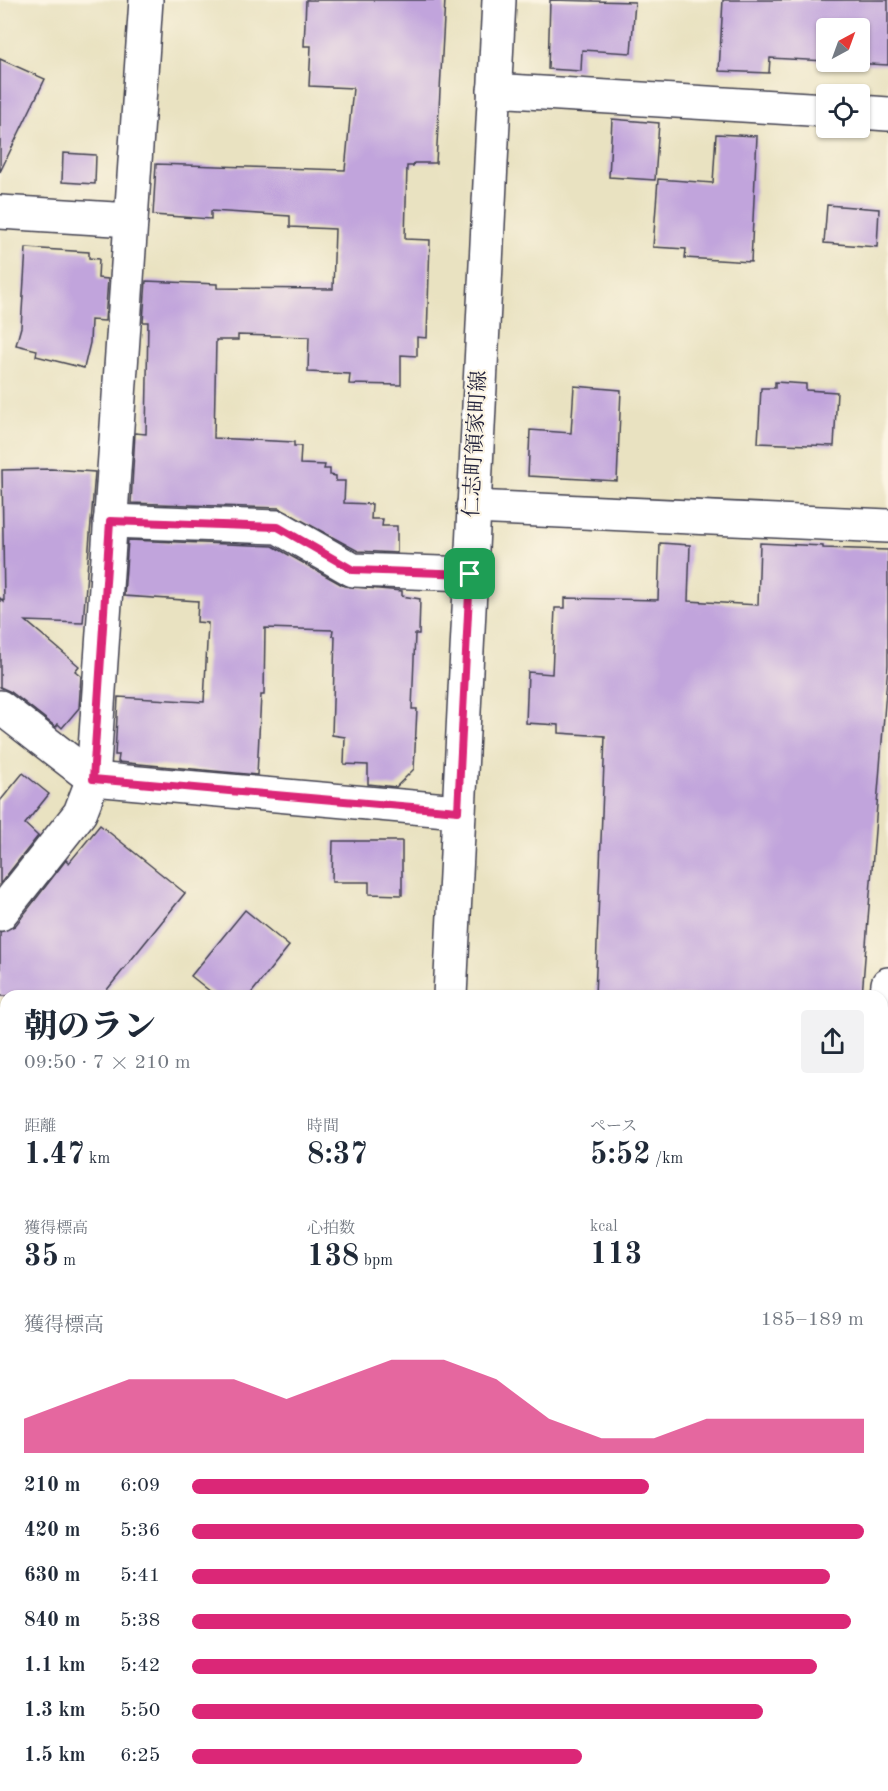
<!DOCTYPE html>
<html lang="ja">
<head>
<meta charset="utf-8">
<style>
	:root { --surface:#fff; --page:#f2f2f3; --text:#1f2937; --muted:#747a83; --accent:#db2777 }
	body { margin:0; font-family:"Old Standard TT","Noto Serif JP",serif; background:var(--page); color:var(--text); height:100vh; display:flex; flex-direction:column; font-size:22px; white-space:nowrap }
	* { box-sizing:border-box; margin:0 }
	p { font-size:20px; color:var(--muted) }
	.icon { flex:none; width:33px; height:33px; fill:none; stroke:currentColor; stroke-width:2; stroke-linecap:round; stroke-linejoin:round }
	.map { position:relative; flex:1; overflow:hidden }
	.side { position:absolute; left:0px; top:990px; width:888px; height:801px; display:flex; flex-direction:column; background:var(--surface); border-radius:18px 18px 0 0; box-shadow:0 2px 4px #0004 }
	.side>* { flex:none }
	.needle { width:39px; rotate:41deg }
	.controls { position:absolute; left:816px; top:18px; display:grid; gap:12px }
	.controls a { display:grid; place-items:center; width:54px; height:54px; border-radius:6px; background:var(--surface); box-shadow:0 2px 4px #0004; font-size:30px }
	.pin { position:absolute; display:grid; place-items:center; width:51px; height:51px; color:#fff; margin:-26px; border-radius:12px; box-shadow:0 3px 9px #0006 }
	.round { display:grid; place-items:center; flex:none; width:63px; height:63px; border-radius:6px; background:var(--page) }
	.overview { display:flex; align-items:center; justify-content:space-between; height:102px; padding:0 24px }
	h1 { font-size:33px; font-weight:800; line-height:45px }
	.metrics { display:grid; grid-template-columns:repeat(3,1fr); gap:9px; height:102px; padding:6px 24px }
	.metrics div { display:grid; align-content:center }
	.metrics b { font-size:30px; font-weight:800 }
	.metrics small { font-size:16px; font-weight:400 }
	.metrics p { font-size:16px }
	.chart { height:168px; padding:12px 24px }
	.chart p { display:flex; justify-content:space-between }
	.chart svg { width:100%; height:108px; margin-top:6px; fill:var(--accent); opacity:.7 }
	ul { padding:0 24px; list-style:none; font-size:20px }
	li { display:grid; grid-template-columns:96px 72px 1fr; align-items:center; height:45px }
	li i { height:15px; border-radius:8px; background:var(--accent) }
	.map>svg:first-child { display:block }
	.building { fill:#c1a4dc }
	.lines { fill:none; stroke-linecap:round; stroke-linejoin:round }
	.minor-casing { stroke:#403f4f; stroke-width:36 }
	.tertiary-casing { stroke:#403f4f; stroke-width:36 }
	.secondary-casing { stroke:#403f4f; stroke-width:36 }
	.minor { stroke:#fff; stroke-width:33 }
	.tertiary { stroke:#fff; stroke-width:33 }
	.secondary { stroke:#fff; stroke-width:33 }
	.route-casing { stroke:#fff; stroke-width:12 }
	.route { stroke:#db2777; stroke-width:8 }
	.labels { text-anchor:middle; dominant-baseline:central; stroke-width:4.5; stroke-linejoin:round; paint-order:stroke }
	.street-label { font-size:21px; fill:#22223b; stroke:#fcf5e5 }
</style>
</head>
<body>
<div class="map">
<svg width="888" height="1791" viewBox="0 0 888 1791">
	<rect width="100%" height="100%" fill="#fcf5e5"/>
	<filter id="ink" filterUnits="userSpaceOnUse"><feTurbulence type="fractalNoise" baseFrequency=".0167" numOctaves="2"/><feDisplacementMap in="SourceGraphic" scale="12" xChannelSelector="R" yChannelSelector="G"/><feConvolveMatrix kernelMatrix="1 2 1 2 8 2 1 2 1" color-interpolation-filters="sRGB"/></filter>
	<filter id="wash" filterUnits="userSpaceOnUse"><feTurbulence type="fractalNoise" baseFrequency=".008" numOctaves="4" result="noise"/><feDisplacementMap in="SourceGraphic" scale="24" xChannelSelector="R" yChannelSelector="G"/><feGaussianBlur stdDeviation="1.35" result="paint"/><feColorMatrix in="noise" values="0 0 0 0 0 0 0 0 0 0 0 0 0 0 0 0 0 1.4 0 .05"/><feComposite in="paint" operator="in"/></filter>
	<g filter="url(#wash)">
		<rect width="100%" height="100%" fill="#e9e2c1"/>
		<g id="blocks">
			<g class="building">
				<path d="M 306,0 L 445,0 L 436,163 L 414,163 L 413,166 L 407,166 L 405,239 L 430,240 L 427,338 L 417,337 L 417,356 L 401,355 L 401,385 L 349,384 L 350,374 L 308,372 L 309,337 L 238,335 L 238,340 L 216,340 L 214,438 L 294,442 L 294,446 L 301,446 L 300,464 L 325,465 L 324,469 L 330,469 L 330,475 L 336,476 L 336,481 L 345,481 L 344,503 L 372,504 L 371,519 L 383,519 L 382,526 L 397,526 L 397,553 L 358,551 L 279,508 L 131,503 L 135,433 L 146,434 L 148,322 L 143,322 L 146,281 L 217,284 L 217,288 L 333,289 L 335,229 L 290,227 L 290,216 L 211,211 L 211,219 L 153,215 L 156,164 L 345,170 L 353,88 L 309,86 L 311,46 L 304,46 Z"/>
				<path d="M 550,0 L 635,2 L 631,53 L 582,50 L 581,71 L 548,69 Z"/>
				<path d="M 723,0 L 888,0 L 888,65 L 832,62 L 860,62 L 860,28 L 826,28 L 826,61 L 770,58 L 769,73 L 719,71 Z"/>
				<path d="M 0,59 L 45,79 L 0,172 Z"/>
				<path d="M 612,119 L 659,123 L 655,180 L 609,177 Z"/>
				<path d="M 716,134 L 757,136 L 751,262 L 685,258 L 686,249 L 653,247 L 658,179 L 713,183 Z"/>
				<path d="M 63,153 L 96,155 L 95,184 L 62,182 Z"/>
				<path d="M 827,205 L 879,209 L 877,247 L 824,243 Z"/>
				<path d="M 26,248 L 89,252 L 89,258 L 99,259 L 98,278 L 108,279 L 105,321 L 91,320 L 90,343 L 84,368 L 36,356 L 37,350 L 16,345 L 21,327 Z"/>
				<path d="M 775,382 L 806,384 L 806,390 L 837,392 L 834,446 L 758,443 L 761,388 L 775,388 Z"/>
				<path d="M 574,386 L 621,390 L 617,481 L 528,476 L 530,430 L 571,433 Z"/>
				<path d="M 51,469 L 95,472 L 83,623 L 26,621 L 79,666 L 75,671 L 81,676 L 79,708 L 62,728 L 58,724 L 56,727 L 11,692 L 0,687 L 0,598 L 4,602 L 2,470 Z"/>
				<path d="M 128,540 L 273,546 L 344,586 L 402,591 L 402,596 L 420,599 L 419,634 L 415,634 L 412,709 L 417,709 L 414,769 L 396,787 L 368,784 L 368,765 L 344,764 L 345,737 L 332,735 L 335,636 L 332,636 L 333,630 L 265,628 L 264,695 L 261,695 L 257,775 L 118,762 L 119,755 L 115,755 L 118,697 L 204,702 L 208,623 L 197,622 L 198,601 L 124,596 Z"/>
				<path d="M 660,543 L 690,545 L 688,601 L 758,605 L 760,543 L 823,546 L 823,548 L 888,550 L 888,665 L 862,996 L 595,996 L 605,736 L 559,733 L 559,725 L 526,723 L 528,672 L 552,674 L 555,608 L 565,608 L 565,598 L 658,600 Z"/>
				<path d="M 23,773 L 49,794 L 25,824 L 38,836 L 0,884 L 0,801 Z"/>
				<path d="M 100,825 L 185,893 L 102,996 L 0,996 L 0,932 L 15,926 L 66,860 L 69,863 Z"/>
				<path d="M 333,841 L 402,841 L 402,895 L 369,894 L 369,882 L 332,882 Z"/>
				<path d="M 245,910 L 289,946 L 249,996 L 216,996 L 191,976 Z"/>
			</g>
		</g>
	</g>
	<g filter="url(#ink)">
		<use href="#blocks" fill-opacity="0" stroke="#403f4f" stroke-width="1.5"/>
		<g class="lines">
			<defs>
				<g id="minor">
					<path d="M 494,90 L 826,110"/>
					<path d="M 860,112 L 888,114"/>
					<path d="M 0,212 L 131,220"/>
					<path d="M 473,507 L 888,526"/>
					<path d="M 110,521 L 278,527 L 353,570 L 470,574"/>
					<path d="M 0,707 L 93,779 L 458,811"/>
					<path d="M 0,914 L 80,813 L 93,779 L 146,0"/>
					<path d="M 882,1041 L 888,984"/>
					<path d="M 882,1475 L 888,1476"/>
					<path d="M 0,1561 L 6,1566"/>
					<path d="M 0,1690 L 6,1690"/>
					<path d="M 33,1791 L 33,1785"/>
				</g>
				<g id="tertiary">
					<path d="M 450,996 L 499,0"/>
					<path d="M 415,1791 L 415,1785"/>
				</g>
				<g id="secondary">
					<path d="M 0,1162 L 6,1167"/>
					<path d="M 789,1785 L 797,1791"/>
				</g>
			</defs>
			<use href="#minor" class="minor-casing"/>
			<use href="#tertiary" class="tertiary-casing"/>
			<use href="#secondary" class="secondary-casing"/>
			<use href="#minor" class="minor"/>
			<use href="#tertiary" class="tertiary"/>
			<use href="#secondary" class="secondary"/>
		</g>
	</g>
	<g class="lines" filter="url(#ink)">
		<defs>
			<path id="route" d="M 110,521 L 278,527 L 353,570 L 470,574 L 458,811 L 93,779 Z"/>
		</defs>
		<use href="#route" class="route-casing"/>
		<use href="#route" class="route"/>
	</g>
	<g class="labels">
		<g class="street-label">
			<text transform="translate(476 444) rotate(-87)">仁志町領家町線</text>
		</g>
	</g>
</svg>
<div class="controls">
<a><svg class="needle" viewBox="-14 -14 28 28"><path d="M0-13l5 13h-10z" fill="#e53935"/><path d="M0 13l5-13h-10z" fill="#747a83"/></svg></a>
<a><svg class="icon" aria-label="locate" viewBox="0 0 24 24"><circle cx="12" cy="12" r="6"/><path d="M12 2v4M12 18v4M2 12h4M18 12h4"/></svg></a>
</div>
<div class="pin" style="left:470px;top:574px;background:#1e9e55"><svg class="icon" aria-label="arrive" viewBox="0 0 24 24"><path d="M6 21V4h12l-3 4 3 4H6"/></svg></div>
<section class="side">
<div class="overview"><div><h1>朝のラン</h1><p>09:50 · 7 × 210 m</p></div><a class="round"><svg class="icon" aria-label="share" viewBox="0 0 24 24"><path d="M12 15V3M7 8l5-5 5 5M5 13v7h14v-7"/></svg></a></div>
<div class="metrics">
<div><p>距離</p><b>1.47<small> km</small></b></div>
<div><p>時間</p><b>8:37</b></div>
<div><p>ペース</p><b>5:52<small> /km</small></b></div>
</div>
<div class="metrics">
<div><p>獲得標高</p><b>35<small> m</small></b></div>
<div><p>心拍数</p><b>138<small> bpm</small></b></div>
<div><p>kcal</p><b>113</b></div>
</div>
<div class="chart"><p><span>獲得標高</span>185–189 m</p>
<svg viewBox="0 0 160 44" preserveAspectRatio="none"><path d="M0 44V30L10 22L20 14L30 14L40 14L50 22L60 14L70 6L80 6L90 14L100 30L110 38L120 38L130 30L140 30L150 30L160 30V44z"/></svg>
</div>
<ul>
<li><b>210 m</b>6:09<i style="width:68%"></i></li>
<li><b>420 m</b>5:36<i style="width:100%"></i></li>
<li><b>630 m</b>5:41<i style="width:95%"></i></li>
<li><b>840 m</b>5:38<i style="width:98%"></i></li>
<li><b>1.1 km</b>5:42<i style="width:93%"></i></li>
<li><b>1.3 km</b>5:50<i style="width:85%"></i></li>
<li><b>1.5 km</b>6:25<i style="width:58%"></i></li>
</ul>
</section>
</div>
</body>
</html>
